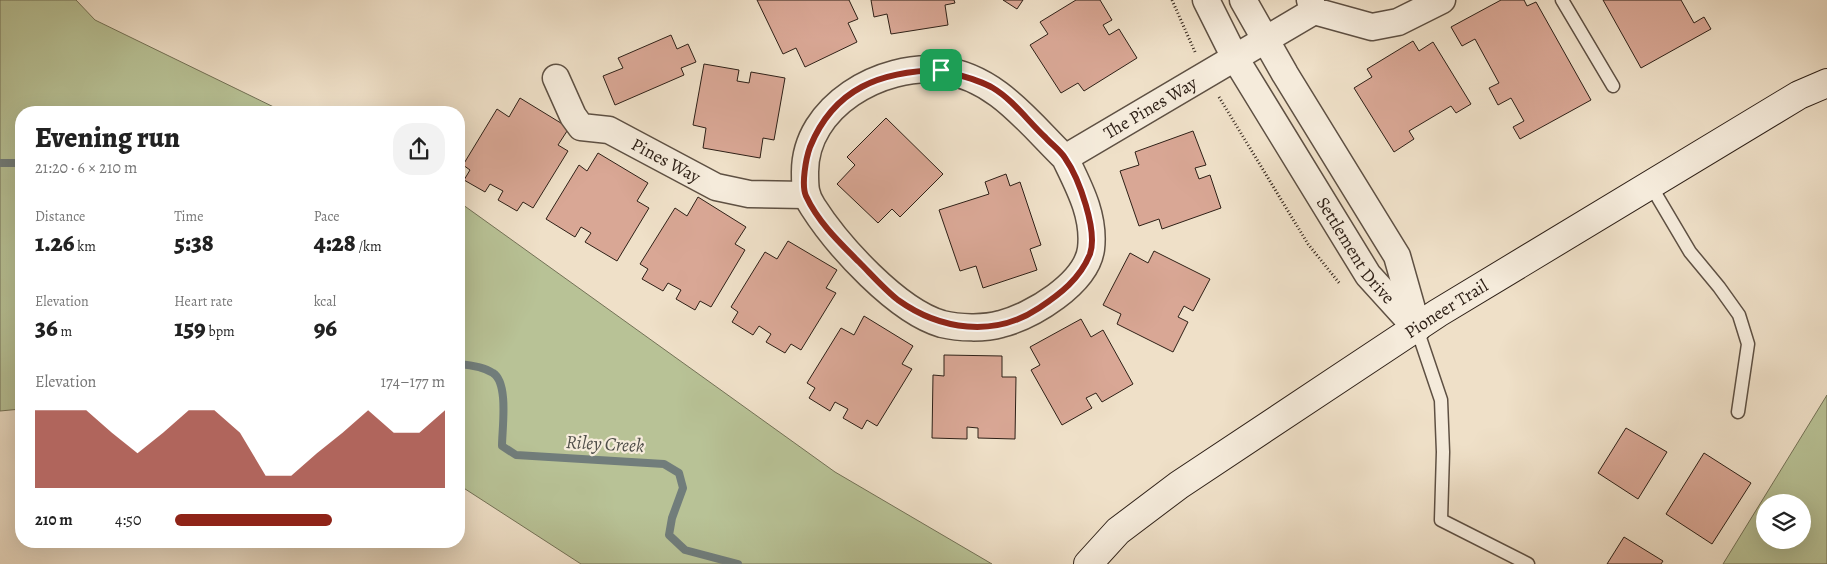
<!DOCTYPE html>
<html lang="en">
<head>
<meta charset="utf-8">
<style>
	:root { --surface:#fff; --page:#f2f2f2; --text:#222; --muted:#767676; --accent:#8f2418 }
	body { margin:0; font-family:Alegreya,serif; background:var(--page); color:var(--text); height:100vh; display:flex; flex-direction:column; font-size:19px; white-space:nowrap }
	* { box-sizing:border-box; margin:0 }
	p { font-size:16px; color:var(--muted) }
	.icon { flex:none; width:28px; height:28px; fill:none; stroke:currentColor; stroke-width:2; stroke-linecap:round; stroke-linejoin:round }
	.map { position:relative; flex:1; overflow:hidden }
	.panel { position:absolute; left:15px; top:106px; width:450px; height:442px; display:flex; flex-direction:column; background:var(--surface); border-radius:20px; box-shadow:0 5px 20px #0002 }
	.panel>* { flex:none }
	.fabs { position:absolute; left:1756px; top:494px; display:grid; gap:10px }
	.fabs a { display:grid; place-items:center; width:55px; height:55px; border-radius:50%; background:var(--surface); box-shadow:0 5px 20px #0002; font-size:25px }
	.pin { position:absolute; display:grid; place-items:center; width:42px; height:42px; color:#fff; margin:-21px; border-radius:10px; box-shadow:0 2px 8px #0006 }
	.round { display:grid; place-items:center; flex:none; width:52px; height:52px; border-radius:20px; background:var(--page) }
	.headline { display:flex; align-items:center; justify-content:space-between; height:85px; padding:0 20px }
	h1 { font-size:28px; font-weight:800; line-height:38px }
	.metrics { display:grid; grid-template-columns:repeat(3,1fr); gap:8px; height:85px; padding:5px 20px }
	.metrics div { display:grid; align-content:center }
	.metrics b { font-size:25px; font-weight:800 }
	.metrics small { font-size:14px; font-weight:400 }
	.metrics p { font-size:14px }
	.chart { height:140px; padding:10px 20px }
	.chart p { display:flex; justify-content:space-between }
	.chart svg { width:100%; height:90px; margin-top:5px; fill:var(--accent); opacity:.7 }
	ul { padding:0 20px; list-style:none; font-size:16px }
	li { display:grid; grid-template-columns:80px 60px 1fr; align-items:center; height:38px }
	li i { height:12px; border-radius:6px; background:var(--accent) }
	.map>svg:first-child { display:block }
	.green { fill:#b8c296; stroke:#737156; fill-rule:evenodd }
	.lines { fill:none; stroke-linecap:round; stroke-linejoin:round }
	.stream { stroke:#717d7b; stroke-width:8 }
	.building { fill:#d9a795; stroke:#2e2017 }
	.service-casing { stroke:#5e5043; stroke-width:15 }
	.minor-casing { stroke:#5e5043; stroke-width:29 }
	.secondary-casing { stroke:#2e2017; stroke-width:30 }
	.path { stroke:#2e2017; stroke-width:3; stroke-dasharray:1 2.5; stroke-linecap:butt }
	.service { stroke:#f5ebdb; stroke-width:12 }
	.minor { stroke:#f5ebdb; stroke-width:26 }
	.secondary { stroke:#f5ebdb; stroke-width:28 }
	.route-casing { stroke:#fff; stroke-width:10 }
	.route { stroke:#8f2418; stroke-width:6 }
	.labels { text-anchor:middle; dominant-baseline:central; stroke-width:4.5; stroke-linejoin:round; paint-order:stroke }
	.street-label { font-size:18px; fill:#2e2017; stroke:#f5ebdb }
	.water-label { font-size:19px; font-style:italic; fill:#4f4e49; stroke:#f5ebdb }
</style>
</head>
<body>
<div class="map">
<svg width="1827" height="564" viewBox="0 0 1827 564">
	<rect width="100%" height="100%" fill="#efe0c8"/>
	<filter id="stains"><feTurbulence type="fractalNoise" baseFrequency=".004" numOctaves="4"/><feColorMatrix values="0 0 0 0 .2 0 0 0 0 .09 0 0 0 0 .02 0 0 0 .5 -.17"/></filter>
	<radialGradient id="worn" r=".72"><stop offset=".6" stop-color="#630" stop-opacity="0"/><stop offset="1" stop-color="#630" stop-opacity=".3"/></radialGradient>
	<g class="green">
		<path d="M 0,0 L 76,0 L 95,20 L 284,112 L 21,112 L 21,409 L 0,411 Z"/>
		<path d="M 459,202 L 835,472 L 992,564 L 581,564 L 459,485 Z"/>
		<path d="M 1827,395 L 1827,564 L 1723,564 ZM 1802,502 L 1802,540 L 1765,540 L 1765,502 Z"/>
	</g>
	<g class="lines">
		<g class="stream">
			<path d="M 0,163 L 21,163"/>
			<path d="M 459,364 C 470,365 484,367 493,373 C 509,383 502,429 502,446 L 516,455 L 664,464 L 679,473 L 683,488 L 672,518 L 669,535 L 685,550 L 738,564"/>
		</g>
	</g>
	<g class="building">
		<path d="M 757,0 L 849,0 L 858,19 L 848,23 L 857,42 L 805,67 L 796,48 L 783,54 Z"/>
		<path d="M 871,0 L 954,0 L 955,3 L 945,5 L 948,25 L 891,34 L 887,14 L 874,17 Z"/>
		<path d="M 1003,0 L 1023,0 L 1017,9 Z"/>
		<path d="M 1076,0 L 1100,0 L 1112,20 L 1103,25 L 1109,35 L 1119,29 L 1137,58 L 1084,91 L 1078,83 L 1061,93 L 1030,45 L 1048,34 L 1040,22 Z"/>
		<path d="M 1501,0 L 1524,0 L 1527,6 L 1536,2 L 1591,100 L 1520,139 L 1513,127 L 1524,121 L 1511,98 L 1498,105 L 1489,88 L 1499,83 L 1475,39 L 1462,46 L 1451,27 Z"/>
		<path d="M 1603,0 L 1681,0 L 1694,23 L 1704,17 L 1711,29 L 1641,68 Z"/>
		<path d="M 671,35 L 677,49 L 688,44 L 696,62 L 681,68 L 684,75 L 615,105 L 603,76 L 623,68 L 618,58 Z"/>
		<path d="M 1413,41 L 1419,51 L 1433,42 L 1471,104 L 1456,113 L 1451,106 L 1409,131 L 1414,139 L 1394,152 L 1354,88 L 1372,77 L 1367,69 Z"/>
		<path d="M 704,64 L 739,70 L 737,81 L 749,83 L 751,72 L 785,78 L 774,140 L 763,138 L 760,158 L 703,148 L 706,128 L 693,125 Z"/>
		<path d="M 520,98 L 569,128 L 558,145 L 568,151 L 533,208 L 523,202 L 517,211 L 498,200 L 503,191 L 490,184 L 485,192 L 464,180 L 470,170 L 463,165 L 497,109 L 509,117 Z"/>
		<path d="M 886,118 L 943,174 L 900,217 L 892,209 L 878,223 L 837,184 L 855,165 L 847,157 Z"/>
		<path d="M 1193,131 L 1206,165 L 1195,168 L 1199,179 L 1210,175 L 1221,208 L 1162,229 L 1159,219 L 1139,226 L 1120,171 L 1139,165 L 1135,152 Z"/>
		<path d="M 598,153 L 648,183 L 637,201 L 649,208 L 617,261 L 585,242 L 591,233 L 581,227 L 575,237 L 546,219 L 579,165 L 587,171 Z"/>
		<path d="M 1006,174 L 1010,186 L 1020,182 L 1041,245 L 1030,249 L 1037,270 L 983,288 L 976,266 L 960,271 L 939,210 L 989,194 L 985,182 Z"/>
		<path d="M 698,197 L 746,227 L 735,244 L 745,250 L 711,307 L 700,301 L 695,310 L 676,299 L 681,290 L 668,283 L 663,291 L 642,279 L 648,269 L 640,264 L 675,208 L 687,216 Z"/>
		<path d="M 788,241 L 837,270 L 826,288 L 836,293 L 801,350 L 791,344 L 785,353 L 766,342 L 771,334 L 759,326 L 753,335 L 732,322 L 738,312 L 731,307 L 765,252 L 777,259 Z"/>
		<path d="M 1154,251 L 1210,279 L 1193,311 L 1184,306 L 1178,317 L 1188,322 L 1173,352 L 1117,324 L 1121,314 L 1103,305 L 1130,253 L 1148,263 Z"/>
		<path d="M 864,316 L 913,346 L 902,364 L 912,369 L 877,426 L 867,420 L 862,429 L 843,418 L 848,409 L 835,402 L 830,411 L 809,398 L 815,388 L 807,383 L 841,328 L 854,335 Z"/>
		<path d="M 1081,319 L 1091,337 L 1103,330 L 1133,384 L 1102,402 L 1096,393 L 1086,398 L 1092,408 L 1062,425 L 1031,370 L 1040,365 L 1030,347 Z"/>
		<path d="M 944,355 L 1002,356 L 1002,377 L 1016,377 L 1015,439 L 978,438 L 978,428 L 967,427 L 967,439 L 932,438 L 933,375 L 944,376 Z"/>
		<path d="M 1626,428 L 1667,452 L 1638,499 L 1598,473 Z"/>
		<path d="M 1704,453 L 1751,483 L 1712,544 L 1666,514 Z"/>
		<path d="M 1624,537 L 1663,561 L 1661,564 L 1607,564 Z"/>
	</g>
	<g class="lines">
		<defs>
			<g id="service">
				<path d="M 1562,0 L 1613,86"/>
				<path d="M 1651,186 L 1690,252 L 1719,287 L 1739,315 L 1748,344 L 1738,412"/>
				<path d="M 1417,329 L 1441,400 L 1443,452 L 1441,520 L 1528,564"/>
			</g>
			<g id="minor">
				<path id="s1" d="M 1206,0 L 1235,58 L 1368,275 L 1417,329"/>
				<path d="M 1243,0 L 1285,74 L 1397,256 L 1416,323"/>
				<path d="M 1310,0 L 1314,11 L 1372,27 L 1398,22 L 1442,0"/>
				<path id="s2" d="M 556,78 L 573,116 L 581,127 L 609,130 L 716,187 L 749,194 L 805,195"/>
				<path id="s3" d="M 1065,158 C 1028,122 996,77 941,70 C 882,63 805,106 805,172 C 805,187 805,195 813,207 C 838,246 897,311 942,324 C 959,328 984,329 1001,324 C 1032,316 1086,284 1091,249 C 1095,216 1079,187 1065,158 L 1314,11"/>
			</g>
			<g id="secondary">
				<path id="s4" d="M 1088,564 L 1118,531 L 1179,485 L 1340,378 L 1438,313 L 1799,95 L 1827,83"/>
			</g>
		</defs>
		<use href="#service" class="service-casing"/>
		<use href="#minor" class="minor-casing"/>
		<use href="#secondary" class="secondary-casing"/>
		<g class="path">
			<path d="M 1172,0 L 1195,52"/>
			<path d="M 1219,97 L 1308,244 L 1340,284"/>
		</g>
		<use href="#service" class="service"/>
		<use href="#minor" class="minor"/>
		<use href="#secondary" class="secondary"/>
	</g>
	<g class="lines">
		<defs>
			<path id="route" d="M 941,70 C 958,75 978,79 993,88 C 1013,100 1028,121 1045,137 C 1051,144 1060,150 1065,158 C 1079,178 1098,231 1090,254 C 1080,279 1060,294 1039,308 C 994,338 940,330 898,300 C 884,289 871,274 859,262 C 839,242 818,222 806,196 C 801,185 806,158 810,147 C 834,88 881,71 941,70 Z"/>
		</defs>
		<use href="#route" class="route-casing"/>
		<use href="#route" class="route"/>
	</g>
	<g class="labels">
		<g class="street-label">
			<text stroke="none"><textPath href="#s3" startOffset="935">The Pines Way</textPath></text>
			<text stroke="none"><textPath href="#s2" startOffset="148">Pines Way</textPath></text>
			<text stroke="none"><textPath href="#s1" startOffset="292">Settlement Drive</textPath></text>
			<text stroke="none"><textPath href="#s4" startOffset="441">Pioneer Trail</textPath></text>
		</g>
		<g class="water-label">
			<text transform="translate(605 444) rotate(3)">Riley Creek</text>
		</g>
	</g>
	<rect width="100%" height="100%" filter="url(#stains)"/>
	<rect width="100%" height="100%" fill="url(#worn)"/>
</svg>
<div class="fabs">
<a><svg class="icon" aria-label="layers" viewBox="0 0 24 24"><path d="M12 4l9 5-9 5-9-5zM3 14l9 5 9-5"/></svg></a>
</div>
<div class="pin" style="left:941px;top:70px;background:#1e9e55"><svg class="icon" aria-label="arrive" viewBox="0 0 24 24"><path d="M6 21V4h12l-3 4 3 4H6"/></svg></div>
<section class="panel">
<div class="headline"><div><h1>Evening run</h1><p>21:20 · 6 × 210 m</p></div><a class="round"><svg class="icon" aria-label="share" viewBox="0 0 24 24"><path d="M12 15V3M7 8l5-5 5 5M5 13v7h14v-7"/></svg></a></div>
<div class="metrics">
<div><p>Distance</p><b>1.26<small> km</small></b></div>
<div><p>Time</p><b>5:38</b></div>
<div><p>Pace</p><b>4:28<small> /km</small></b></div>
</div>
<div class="metrics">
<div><p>Elevation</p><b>36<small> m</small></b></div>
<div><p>Heart rate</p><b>159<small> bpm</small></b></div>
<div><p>kcal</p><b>96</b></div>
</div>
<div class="chart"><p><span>Elevation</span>174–177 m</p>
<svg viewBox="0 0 160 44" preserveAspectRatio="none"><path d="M0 44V6L10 6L20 6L30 17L40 27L50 17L60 6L70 6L80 17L90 38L100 38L110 27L120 17L130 6L140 17L150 17L160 6V44z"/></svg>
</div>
<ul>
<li><b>210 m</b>4:50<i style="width:58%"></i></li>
</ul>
</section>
</div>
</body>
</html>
